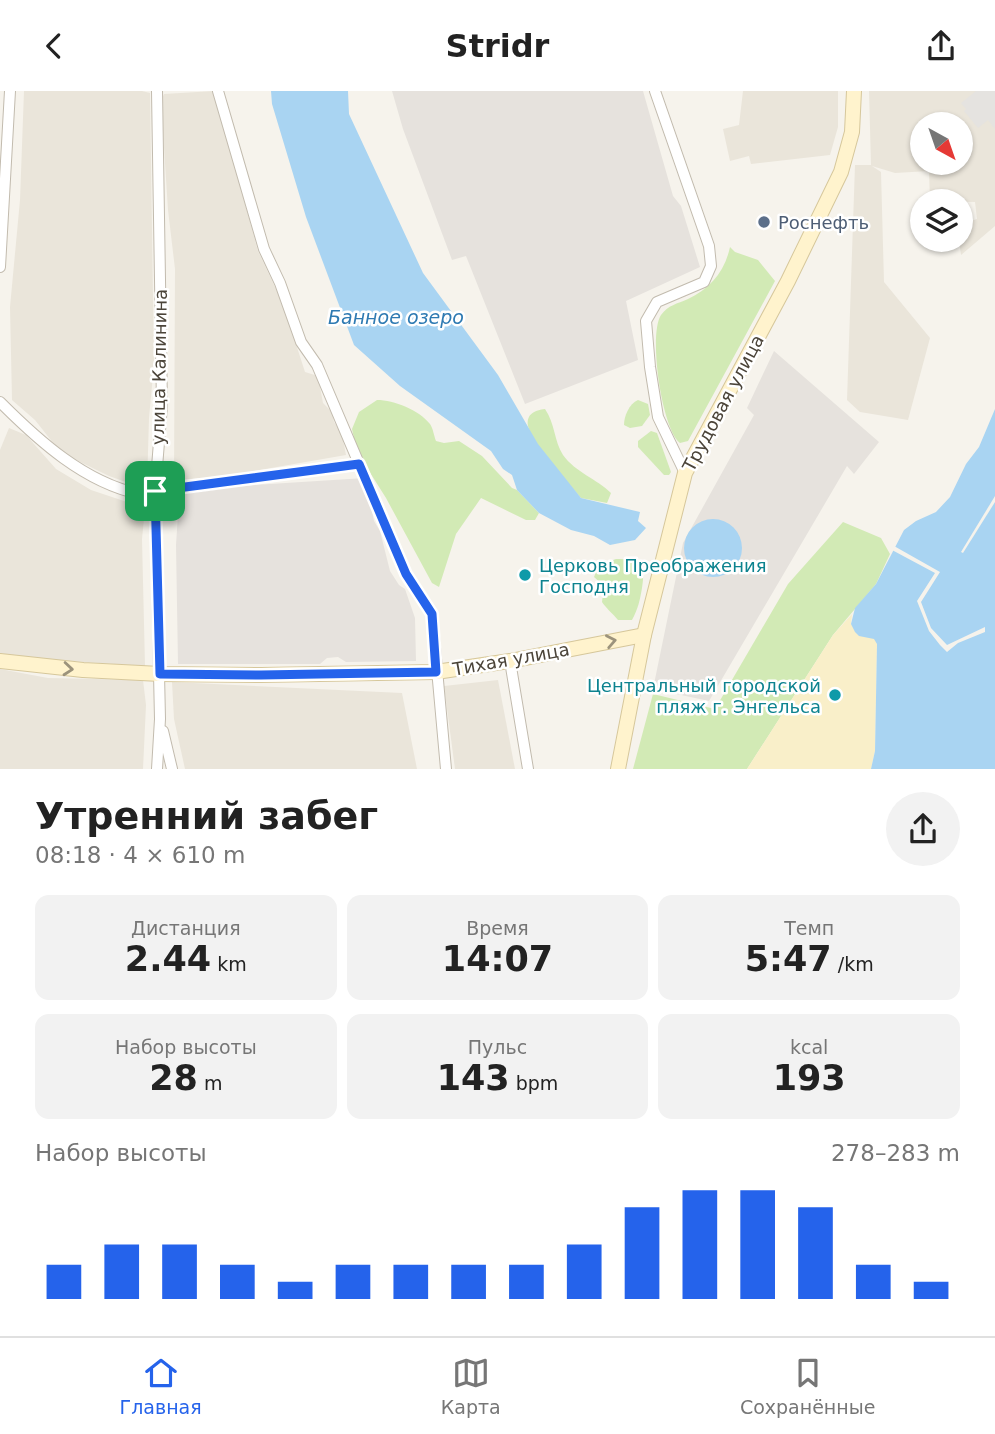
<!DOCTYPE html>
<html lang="ru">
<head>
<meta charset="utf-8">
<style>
	:root { --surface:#fff; --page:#f2f2f2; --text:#222; --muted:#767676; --line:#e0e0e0; --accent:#2563eb }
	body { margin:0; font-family:"DejaVu Sans",sans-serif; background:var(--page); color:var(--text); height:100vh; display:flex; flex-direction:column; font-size:26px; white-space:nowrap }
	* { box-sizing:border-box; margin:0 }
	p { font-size:23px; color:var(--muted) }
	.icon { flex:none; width:38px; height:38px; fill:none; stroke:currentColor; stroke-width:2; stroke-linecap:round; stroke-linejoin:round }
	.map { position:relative; height:678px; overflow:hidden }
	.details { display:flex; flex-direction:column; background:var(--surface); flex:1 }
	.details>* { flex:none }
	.needle { width:46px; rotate:140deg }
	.tools { position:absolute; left:910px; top:21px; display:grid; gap:14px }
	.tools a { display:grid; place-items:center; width:63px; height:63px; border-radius:50%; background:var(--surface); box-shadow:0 2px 5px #0004; font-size:35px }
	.pin { position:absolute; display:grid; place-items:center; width:60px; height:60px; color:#fff; margin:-30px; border-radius:14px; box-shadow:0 4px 10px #0006 }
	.round { display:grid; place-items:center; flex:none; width:74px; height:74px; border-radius:37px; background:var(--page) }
	.overview { display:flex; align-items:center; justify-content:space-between; height:119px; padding:0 35px }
	h1 { font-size:38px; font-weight:700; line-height:52px }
	.metrics { display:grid; grid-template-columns:repeat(3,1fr); gap:10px; height:119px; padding:7px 35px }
	.metrics div { display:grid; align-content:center; border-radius:14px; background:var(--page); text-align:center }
	.metrics b { font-size:35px; font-weight:700 }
	.metrics small { font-size:19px; font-weight:400 }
	.metrics p { font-size:19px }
	.chart { height:196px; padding:14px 35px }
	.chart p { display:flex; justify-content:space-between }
	.chart svg { width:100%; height:126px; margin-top:7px; stroke:var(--accent); stroke-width:6 }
	header { display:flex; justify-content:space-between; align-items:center; height:91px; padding:0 35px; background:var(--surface); font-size:32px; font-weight:700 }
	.tab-bar { display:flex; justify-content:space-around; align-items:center; height:98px; border-top:2px solid var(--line); background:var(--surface); font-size:19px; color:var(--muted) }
	.tab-bar a { display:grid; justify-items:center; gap:4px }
	.tab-bar .on { color:var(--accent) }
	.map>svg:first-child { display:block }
	.residential { fill:#eae5da; fill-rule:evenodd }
	.industrial { fill:#e6e2dd }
	.green { fill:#d2eab5 }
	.sand { fill:#f9efc9 }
	.parking { fill:#e5e3e0 }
	.water { fill:#a9d4f2 }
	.pier { fill:#f6f3ec }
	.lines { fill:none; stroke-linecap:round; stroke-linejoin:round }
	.minor-casing { stroke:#c2bbae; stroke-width:12 }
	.secondary-casing { stroke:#d6c79b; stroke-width:16 }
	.minor { stroke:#fff; stroke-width:10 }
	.secondary { stroke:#fff3cd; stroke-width:14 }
	.oneway { stroke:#9c937c }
	.route-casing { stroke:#fff; stroke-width:14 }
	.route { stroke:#2563eb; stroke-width:9 }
	.service-dot { fill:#5c6f8a; stroke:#fff; stroke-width:2.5 }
	.culture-dot { fill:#0f9aa8; stroke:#fff; stroke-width:2.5 }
	.labels { text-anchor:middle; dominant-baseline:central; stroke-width:5; stroke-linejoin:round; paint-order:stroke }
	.service-label { font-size:18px; fill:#4e5e75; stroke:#fff; text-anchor:start }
	.street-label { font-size:18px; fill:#4b4439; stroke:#fff }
	.culture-label { font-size:18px; fill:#0d838f; stroke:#fff; text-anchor:start }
	.water-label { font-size:19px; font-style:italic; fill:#2e7ab2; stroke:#fff }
</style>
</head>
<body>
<header><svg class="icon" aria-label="back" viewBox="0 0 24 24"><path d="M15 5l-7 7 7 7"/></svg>Stridr<svg class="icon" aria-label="share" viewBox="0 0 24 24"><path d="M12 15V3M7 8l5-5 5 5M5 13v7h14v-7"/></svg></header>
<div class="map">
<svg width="995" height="678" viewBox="0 0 995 678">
	<rect width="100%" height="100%" fill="#f6f3ec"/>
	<g class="residential">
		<path d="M 24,0 L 142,0 L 150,2 L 154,273 L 149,327 L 147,395 L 137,395 L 109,385 L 72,367 L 54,353 L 35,329 L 12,309 L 10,216 L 20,109 Z"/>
		<path d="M 214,0 L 258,160 L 283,213 L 305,281 L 318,285 L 323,312 L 332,321 L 334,331 L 342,343 L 346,364 L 220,386 L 174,389 L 175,178 L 168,119 L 161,10 L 164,3 Z"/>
		<path d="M 743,0 L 838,0 L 838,36 L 830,64 L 751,73 L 749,65 L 730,70 L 723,38 L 739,34 Z"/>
		<path d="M 869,0 L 995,0 L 995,135 L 961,164 L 959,149 L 961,149 L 961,133 L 977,128 L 975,111 L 930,110 L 929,80 L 895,82 L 872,75 L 881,81 L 884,191 L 930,247 L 908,329 L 860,321 L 847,309 L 855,74 L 871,74 ZM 922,33 L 961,33 L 961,72 L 922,72 Z"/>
		<path d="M 9,337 L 26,344 L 56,378 L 91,399 L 145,417 L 142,448 L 145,575 L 24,567 L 0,562 L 0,359 Z"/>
		<path d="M 0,578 L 48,587 L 143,589 L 146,614 L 143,678 L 0,678 Z"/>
		<path d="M 498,589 L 515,678 L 455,678 L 444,595 Z"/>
		<path d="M 172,591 L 402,602 L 417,678 L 185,678 L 174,628 Z"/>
	</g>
	<g class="industrial">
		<path d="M 392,0 L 643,0 L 673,105 L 681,115 L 700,176 L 626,210 L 638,269 L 525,313 L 466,165 L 452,169 L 403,38 Z"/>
		<path d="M 774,260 L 879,351 L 854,383 L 847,375 L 709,610 L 653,598 L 683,452 L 754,324 L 747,317 Z"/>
		<path d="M 365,387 L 374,430 L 380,440 L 390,480 L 399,494 L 405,498 L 415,527 L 416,570 L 346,571 L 338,566 L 327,567 L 320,573 L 178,573 L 176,454 L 179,409 L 176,399 Z"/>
	</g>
	<g class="green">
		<path d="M 730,156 L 735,161 L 758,169 L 775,190 L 688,350 L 680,352 C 662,339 648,244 661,224 C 668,214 677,213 688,208 C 710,198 725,180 730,156 Z"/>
		<path d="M 377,309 C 394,309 419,319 430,333 C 433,337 434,345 436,350 L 444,352 L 459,350 L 482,365 L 512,397 L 517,399 L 539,422 L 535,429 L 526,429 L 481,407 L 456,443 L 439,496 L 432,492 L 386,407 L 357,361 L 352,338 L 359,321 Z"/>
		<path d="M 638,309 L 648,313 L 650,324 L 642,335 L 630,337 L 624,334 C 624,325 629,313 638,309 Z"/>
		<path d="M 545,318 C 555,332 554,350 563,364 C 575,381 597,388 611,402 L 607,412 L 581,407 C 568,391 532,353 528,335 C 526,323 535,319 545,318 Z"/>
		<path d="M 651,340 L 657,342 L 671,381 L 669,384 L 664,384 L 638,356 L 638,350 Z"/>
		<path d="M 843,431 L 881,447 L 890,463 L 876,493 L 833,544 L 747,678 L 633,678 L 653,603 L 715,618 L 788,493 Z"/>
		<path d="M 616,468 C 641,468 646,473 642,497 C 640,509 638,518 632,529 L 618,529 C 613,523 605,516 602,511 L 604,495 L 594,486 L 599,474 Z"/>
	</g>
	<path class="sand" d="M 852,523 L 851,533 L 875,548 L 877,553 L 875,660 L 871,678 L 747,678 L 833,544 Z"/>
	<path class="parking" d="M 976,0 L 995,0 L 995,38 L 988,29 L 978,37 L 964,20 L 966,18 L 961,12 Z"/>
	<g class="water">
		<path d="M 271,0 L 348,0 L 349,23 L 423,182 L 498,284 L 538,353 L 581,407 L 640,421 L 638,430 L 646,437 L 635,449 L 610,454 L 594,445 L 571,439 L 539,422 L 517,399 L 512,384 L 503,378 L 491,360 L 400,295 L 354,254 L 306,126 L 272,13 Z"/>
		<path d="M 995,318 L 995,678 L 871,678 L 875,660 L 877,553 L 874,548 L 859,545 L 855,541 L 851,533 L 855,517 L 876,493 L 904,439 L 916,430 L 936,421 L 950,406 L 966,373 L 979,356 Z"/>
		<circle cx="713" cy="457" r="29"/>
	</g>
	<g class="pier">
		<path d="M 995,405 L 995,411 L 963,462 L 961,461 Z"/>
		<path d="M 894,455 L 940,481 L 921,511 L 931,537 L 947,554 L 985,536 L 985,541 L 958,552 L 947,561 L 940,554 L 929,540 L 917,510 L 935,482 L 892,459 Z"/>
	</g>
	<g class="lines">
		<defs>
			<g id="minor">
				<path d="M 157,0 L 162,315 L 155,400 L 160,628 L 157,678"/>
				<path d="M 218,0 L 264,158 L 280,192 L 301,251 L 317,274 L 406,483 L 432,523 L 446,678"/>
				<path d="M 655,0 L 709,155 L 711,175 L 704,191 L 657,211 L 646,230 L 650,276 L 658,326 L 685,382"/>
				<path d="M 0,176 L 10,0"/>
				<path d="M 0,311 C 39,350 84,391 139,403 L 359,373"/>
				<path d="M 510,570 L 528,678"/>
				<path d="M 163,640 L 172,678"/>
			</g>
			<g id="secondary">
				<path d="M 0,570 L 83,579 L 160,583 L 261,584 L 436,581 L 510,570 L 644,544"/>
				<path d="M 618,678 L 644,544 L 685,382 L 788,190 L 841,81 L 852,41 L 854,0"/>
			</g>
		</defs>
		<use href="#minor" class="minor-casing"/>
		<use href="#secondary" class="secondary-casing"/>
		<use href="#minor" class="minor"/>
		<use href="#secondary" class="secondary"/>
	</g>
	<defs><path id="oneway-chevron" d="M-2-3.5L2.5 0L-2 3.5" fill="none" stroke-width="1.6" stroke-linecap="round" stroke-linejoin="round" transform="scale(1.75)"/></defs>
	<g class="oneway">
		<use href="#oneway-chevron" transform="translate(611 550) rotate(-11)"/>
		<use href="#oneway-chevron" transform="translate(68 578) rotate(5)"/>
	</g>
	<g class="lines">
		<defs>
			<path id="route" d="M 359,373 L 406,483 L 432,523 L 436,581 L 261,584 L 160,583 L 155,400 Z"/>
		</defs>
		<use href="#route" class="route-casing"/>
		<use href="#route" class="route"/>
	</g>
	<circle class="service-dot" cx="764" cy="131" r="7"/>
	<g class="culture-dot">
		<circle cx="525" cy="484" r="7"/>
		<circle cx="835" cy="604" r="7"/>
	</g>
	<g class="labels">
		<g class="service-label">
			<text x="778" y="131">Роснефть</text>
		</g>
		<g class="street-label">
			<text transform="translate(159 276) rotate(-89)">улица Калинина</text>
			<text transform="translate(723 312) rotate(-62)">Трудовая улица</text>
			<text transform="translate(511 568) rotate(-10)">Тихая улица</text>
		</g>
		<g class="culture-label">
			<text x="539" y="474">Церковь Преображения<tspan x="539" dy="21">Господня</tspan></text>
			<text x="821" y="594" text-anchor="end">Центральный городской<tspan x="821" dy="21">пляж г. Энгельса</tspan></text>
		</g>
		<g class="water-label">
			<text x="396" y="226">Банное озеро</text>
		</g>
	</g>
</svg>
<div class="tools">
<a><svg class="needle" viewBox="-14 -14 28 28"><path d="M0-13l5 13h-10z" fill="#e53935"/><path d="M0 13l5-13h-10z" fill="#767676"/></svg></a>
<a><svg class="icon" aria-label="layers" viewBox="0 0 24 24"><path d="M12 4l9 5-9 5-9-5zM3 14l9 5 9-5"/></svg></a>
</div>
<div class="pin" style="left:155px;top:400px;background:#1e9e55"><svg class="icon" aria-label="arrive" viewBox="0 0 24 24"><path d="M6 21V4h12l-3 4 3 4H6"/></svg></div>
</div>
<section class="details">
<div class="overview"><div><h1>Утренний забег</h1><p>08:18 · 4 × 610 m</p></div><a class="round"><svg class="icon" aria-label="share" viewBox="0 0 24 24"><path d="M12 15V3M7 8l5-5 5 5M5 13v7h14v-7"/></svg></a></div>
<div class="metrics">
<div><p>Дистанция</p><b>2.44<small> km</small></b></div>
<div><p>Время</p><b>14:07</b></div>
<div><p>Темп</p><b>5:47<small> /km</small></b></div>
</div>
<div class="metrics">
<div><p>Набор высоты</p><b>28<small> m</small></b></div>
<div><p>Пульс</p><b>143<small> bpm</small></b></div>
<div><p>kcal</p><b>193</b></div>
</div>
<div class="chart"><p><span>Набор высоты</span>278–283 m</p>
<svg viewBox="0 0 160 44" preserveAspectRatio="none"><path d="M5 44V32M15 44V25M25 44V25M35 44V32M45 44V38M55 44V32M65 44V32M75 44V32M85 44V32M95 44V25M105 44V12M115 44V6M125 44V6M135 44V12M145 44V32M155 44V38"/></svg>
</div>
</section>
<nav class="tab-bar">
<a class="on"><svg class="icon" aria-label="home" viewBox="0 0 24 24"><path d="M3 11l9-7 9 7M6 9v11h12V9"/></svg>Главная</a>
<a><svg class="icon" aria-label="map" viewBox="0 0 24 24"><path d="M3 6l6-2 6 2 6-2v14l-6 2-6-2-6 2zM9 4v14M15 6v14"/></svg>Карта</a>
<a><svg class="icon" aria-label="saved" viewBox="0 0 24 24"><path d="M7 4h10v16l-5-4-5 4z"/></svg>Сохранённые</a>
</nav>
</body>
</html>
